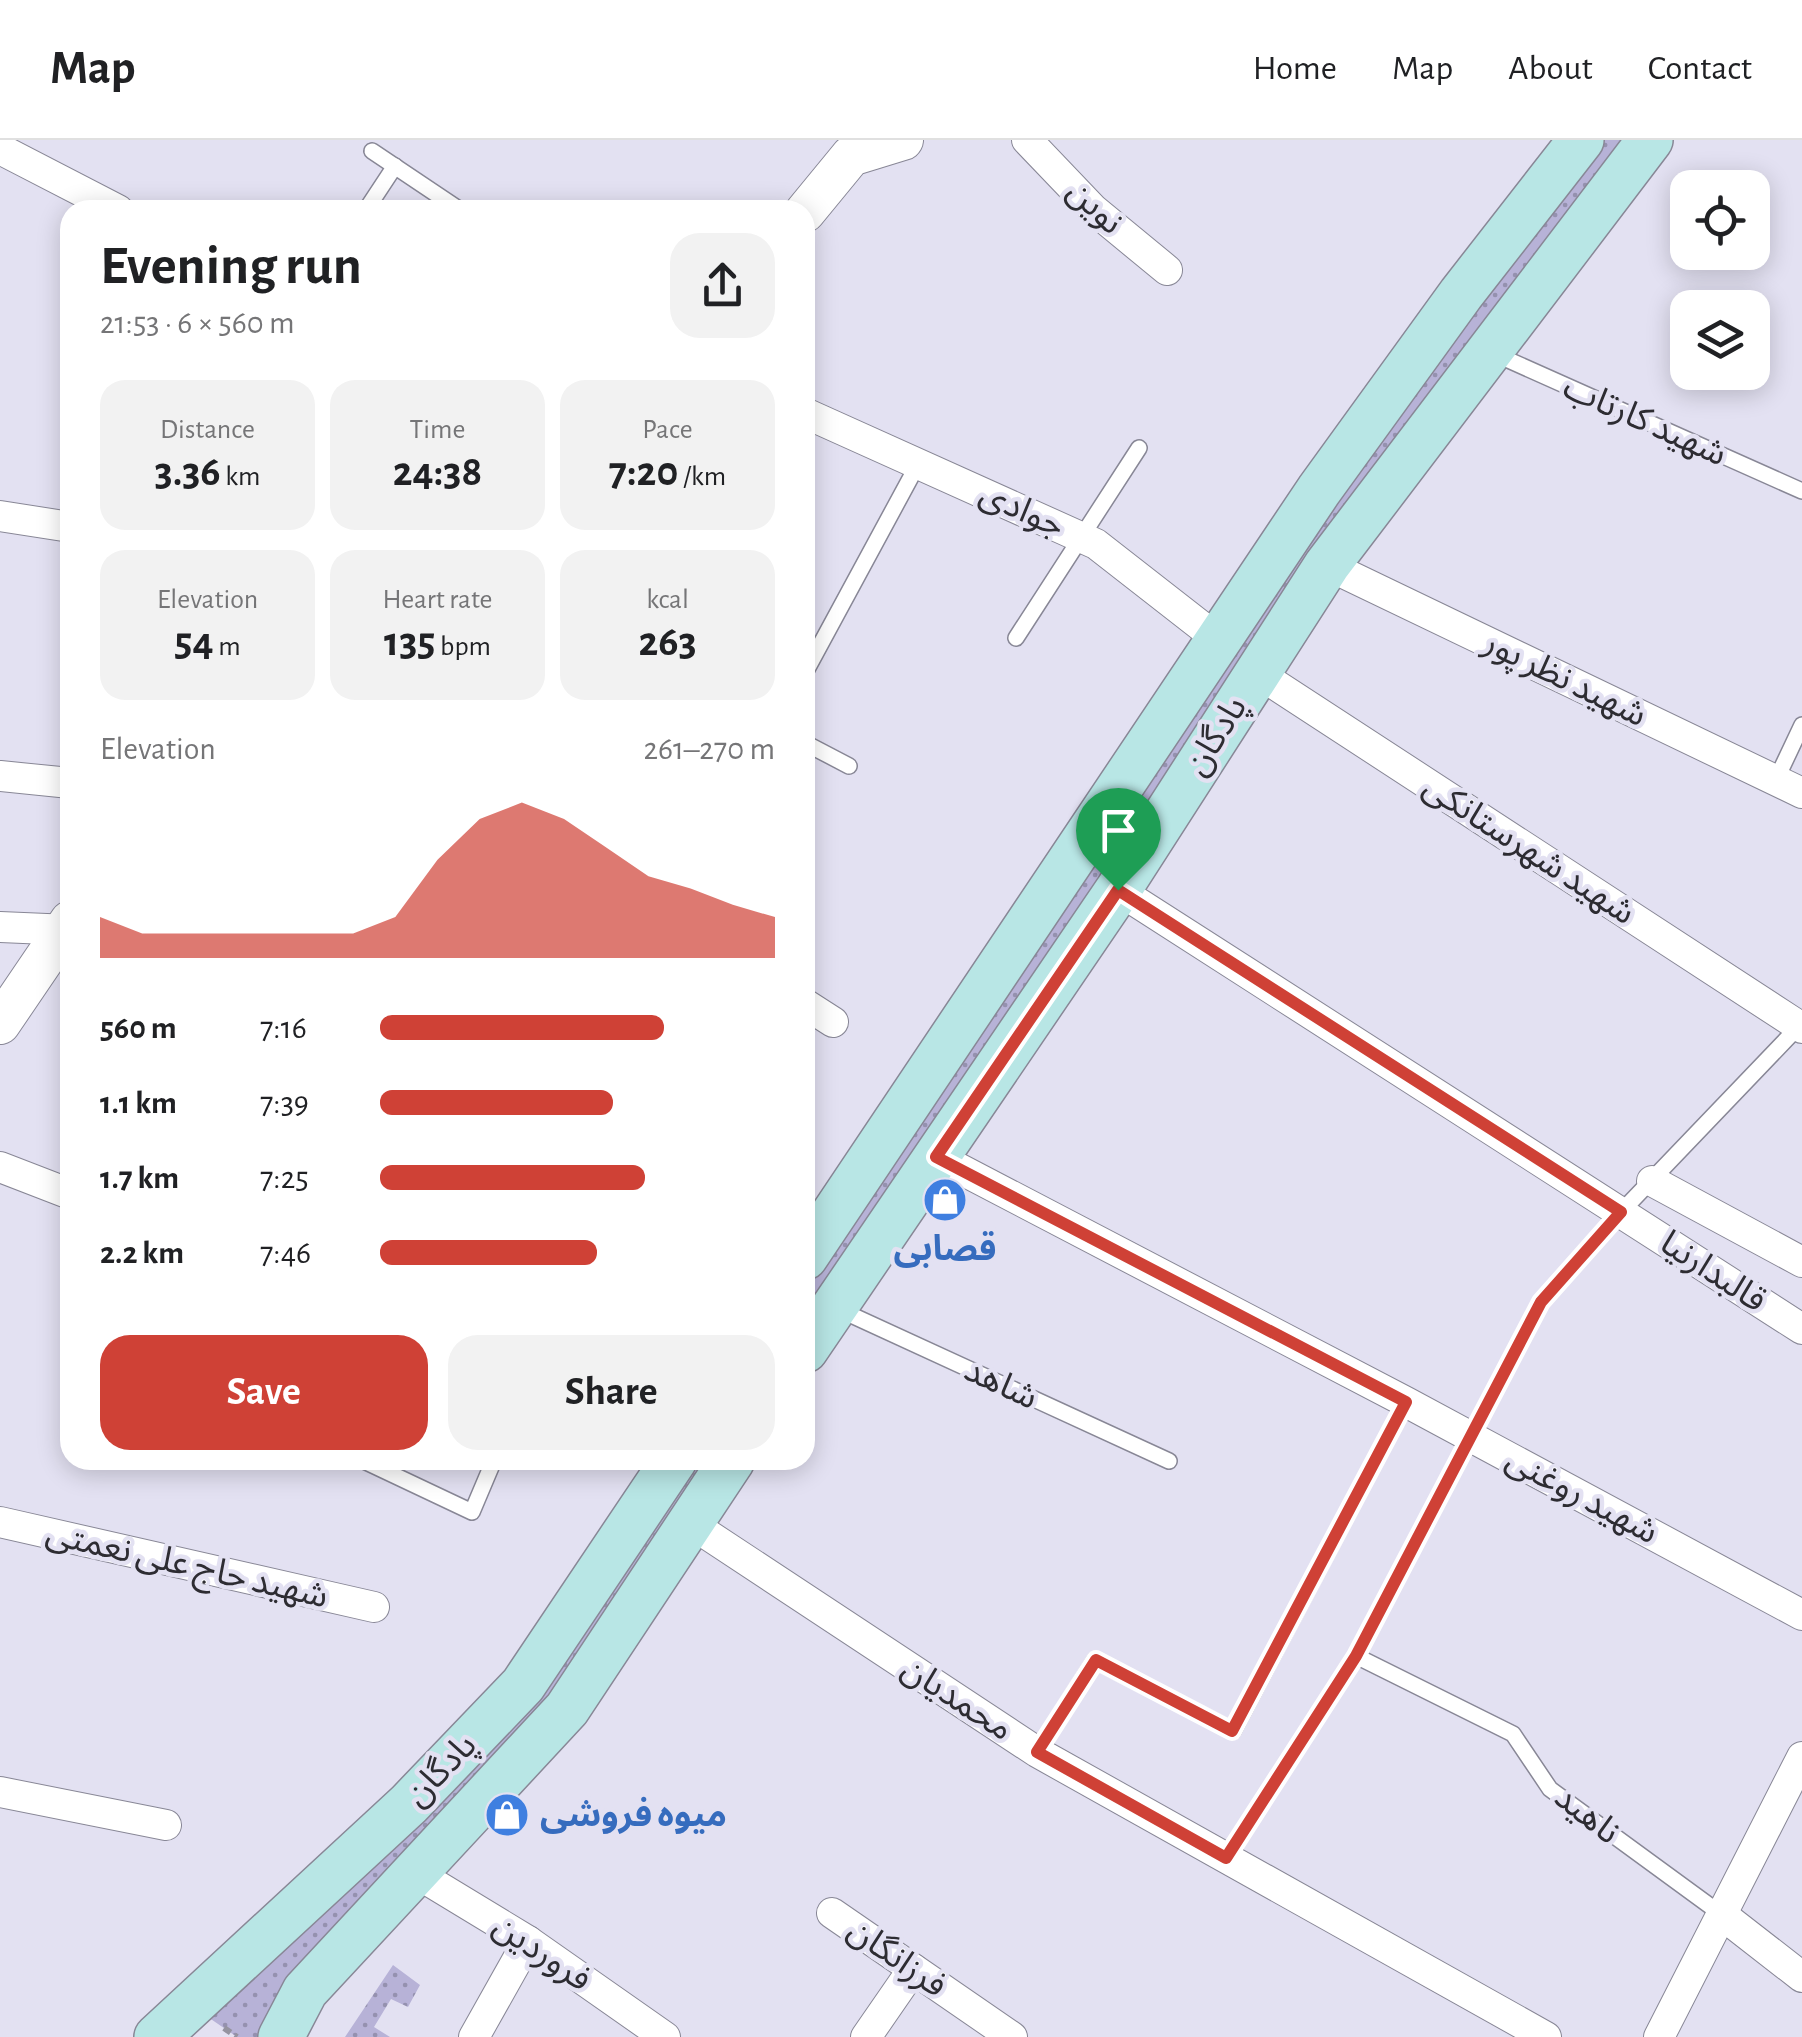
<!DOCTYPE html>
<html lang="en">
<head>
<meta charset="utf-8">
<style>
	:root { --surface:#fff; --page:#f2f2f2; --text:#202124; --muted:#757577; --line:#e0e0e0; --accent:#cf4136 }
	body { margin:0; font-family:"Alegreya Sans","Noto Sans Arabic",sans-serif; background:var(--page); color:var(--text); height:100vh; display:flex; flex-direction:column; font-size:38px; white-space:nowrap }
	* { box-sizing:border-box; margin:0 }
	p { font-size:32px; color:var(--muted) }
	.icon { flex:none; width:55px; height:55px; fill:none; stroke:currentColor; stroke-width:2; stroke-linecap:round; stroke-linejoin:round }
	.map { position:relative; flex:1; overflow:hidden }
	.details { position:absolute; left:60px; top:60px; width:755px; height:1270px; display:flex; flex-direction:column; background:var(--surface); border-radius:30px; box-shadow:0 5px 25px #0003 }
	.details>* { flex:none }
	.buttons { position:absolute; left:1670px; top:30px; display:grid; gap:20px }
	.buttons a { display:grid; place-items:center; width:100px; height:100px; border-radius:20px; background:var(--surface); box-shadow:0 5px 25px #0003; font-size:50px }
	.pin { position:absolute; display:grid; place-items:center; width:85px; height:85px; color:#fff; margin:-102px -42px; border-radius:50% 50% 50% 0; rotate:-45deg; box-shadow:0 0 10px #0007 }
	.pin .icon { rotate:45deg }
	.round { display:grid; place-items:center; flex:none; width:105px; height:105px; border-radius:30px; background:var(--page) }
	.summary { display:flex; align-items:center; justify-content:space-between; height:170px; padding:0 40px }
	h1 { font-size:55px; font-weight:700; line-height:75px }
	.metrics { display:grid; grid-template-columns:repeat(3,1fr); gap:15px; height:170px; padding:10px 40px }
	.metrics div { display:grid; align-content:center; border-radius:25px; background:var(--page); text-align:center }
	.metrics b { font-size:42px; font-weight:700 }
	.metrics small { font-size:28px; font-weight:400 }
	.metrics p { font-size:28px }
	.chart { height:280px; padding:20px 40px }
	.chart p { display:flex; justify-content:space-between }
	.chart svg { width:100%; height:180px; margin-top:10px; fill:var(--accent); opacity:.7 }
	.cta { display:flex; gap:20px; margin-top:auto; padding:20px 40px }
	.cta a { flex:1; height:115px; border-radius:30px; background:var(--accent); color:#fff; font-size:40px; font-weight:700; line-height:115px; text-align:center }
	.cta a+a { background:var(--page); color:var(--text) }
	ul { padding:0 40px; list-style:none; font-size:32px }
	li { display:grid; grid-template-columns:160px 120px 1fr; align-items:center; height:75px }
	li i { height:25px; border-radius:12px; background:var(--accent) }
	header { display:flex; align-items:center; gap:60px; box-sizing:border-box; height:140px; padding:0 50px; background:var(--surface); border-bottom:2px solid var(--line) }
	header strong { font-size:48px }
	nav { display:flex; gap:55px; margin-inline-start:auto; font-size:35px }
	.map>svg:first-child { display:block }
	.grass { fill:url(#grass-dots) }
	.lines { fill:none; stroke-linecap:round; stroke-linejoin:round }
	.service-casing { stroke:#888796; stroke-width:18 }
	.minor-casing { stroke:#888796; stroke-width:32 }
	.tertiary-casing { stroke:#888796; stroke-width:42 }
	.secondary-casing { stroke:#888796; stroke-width:48 }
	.path { stroke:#9593a0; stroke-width:6; stroke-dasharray:8 5; stroke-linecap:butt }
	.service { stroke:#fff; stroke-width:15 }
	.minor { stroke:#fff; stroke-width:30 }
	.tertiary { stroke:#fff; stroke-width:40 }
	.secondary { stroke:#b8e6e5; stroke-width:45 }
	.route-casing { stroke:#fff; stroke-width:20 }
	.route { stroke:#cf4136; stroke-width:12 }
	.labels { text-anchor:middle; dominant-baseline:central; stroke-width:9; stroke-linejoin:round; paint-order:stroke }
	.street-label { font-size:35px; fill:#2d2c32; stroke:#e3e1f2 }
	.shop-label { font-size:35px; font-weight:bold; fill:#366cbe; stroke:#e3e1f2 }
</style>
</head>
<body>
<header>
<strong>Map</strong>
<nav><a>Home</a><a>Map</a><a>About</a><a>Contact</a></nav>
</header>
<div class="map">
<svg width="1802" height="1897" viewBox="0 0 1802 1897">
	<defs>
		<pattern id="grass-dots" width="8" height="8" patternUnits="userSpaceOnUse" patternTransform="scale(2.5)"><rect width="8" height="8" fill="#b7b2d7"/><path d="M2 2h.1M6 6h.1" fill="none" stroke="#9591af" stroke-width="1.8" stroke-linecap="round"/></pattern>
	</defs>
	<rect width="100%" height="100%" fill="#e3e1f2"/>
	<g class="grass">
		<path d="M 1581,0 L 1650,0 L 805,1210 L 805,1117 Z"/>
		<path d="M 674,1320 L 732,1320 L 567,1569 L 281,1897 L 237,1897 L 202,1873 L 409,1664 Z"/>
		<path d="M 393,1825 L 420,1845 L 408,1867 L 391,1859 L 374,1887 L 390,1897 L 345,1897 Z"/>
	</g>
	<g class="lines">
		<defs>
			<g id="service">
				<path d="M 372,11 L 460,70"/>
				<path d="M 366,70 L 395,26"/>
				<path d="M 1495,214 L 1802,351"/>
				<path d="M 1016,498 L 1139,308"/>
				<path d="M 805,533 L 918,324"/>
				<path d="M 805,603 L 849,626"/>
				<path d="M 1776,640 L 1802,585"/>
				<path d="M 836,1168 L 1169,1321"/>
				<path d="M 362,1320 L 472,1372 L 494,1320"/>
				<path d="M 1356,1516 L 1513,1594 L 1550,1649 L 1721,1774"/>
				<path d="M 1037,1612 L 1095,1520 L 1233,1591 L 1406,1262"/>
				<path d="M 1226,1718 L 1356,1516 L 1541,1162 L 1621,1072 L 1802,883"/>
			</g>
			<g id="minor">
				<path d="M 1027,0 L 1093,69 L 1167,130"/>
				<path d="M 0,9 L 118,70"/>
				<path d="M 805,273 L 1096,404 L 1219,500"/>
				<path d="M 0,376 L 70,387"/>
				<path d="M 1327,425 L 1802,653"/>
				<path d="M 1256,532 L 1802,888"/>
				<path d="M 0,636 L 70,643"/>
				<path d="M 1118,750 L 1802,1189"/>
				<path d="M 0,787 L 70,790"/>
				<path d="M 805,864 L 833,882"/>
				<path d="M 937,1017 L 1406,1262 L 1802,1475"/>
				<path d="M 0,1027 L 70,1054"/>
				<path d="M 1652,1041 L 1802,1122"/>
				<path d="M 0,1382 L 374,1467"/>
				<path d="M 690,1383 L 1037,1612 L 1546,1897"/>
				<path d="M 0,1652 L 166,1685"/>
				<path d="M 416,1733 L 528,1801 L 665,1897"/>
				<path d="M 832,1773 L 1012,1897"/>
				<path d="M 1721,1774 L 1802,1837"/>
				<path d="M 474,1897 L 528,1801"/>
				<path d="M 866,1897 L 913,1829"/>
				<path d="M 1659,1897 L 1802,1617"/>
			</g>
			<g id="tertiary">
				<path d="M 805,72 L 851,16 L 903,0"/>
				<path d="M 0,884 L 70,781"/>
			</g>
			<g id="secondary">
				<path d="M 805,1117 L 1319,350 L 1461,154 L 1581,0"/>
				<path d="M 805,1210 L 1118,750 L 1327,425 L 1650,0"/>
				<path d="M 157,1897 L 409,1664 L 523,1545 L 674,1320"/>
				<path d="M 281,1897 L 305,1851 L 567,1569 L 732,1320"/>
			</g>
		</defs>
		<use href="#service" class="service-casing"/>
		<use href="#minor" class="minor-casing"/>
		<use href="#tertiary" class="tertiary-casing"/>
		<use href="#secondary" class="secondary-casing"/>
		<path class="path" d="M 224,1888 L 237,1897"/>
		<use href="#service" class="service"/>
		<use href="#minor" class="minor"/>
		<use href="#tertiary" class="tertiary"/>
		<use href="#secondary" class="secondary"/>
	</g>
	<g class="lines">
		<defs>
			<path id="route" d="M 1118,750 L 1621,1072 L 1541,1162 L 1356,1516 L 1226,1718 L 1037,1612 L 1096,1520 L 1232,1591 L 1406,1262 L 936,1017 Z"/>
		</defs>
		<use href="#route" class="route-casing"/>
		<use href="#route" class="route"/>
	</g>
	<defs>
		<symbol id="shop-disc" viewBox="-11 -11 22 22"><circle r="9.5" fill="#3f7fe0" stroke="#e3e1f2"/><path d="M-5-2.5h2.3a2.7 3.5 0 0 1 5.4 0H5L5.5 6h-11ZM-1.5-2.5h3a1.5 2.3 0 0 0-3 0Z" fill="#fff"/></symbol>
	</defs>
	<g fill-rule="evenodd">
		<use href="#shop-disc" x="920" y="1035" width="50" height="50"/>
		<use href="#shop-disc" x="482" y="1650" width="50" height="50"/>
	</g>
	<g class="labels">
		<g class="street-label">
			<text transform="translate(1095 67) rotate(43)">نوین</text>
			<text transform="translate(1645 281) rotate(24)">شهید کارتاب</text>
			<text transform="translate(1022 370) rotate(24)">جوادی</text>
			<text transform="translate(1565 539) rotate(26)">شهید نظر پور</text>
			<text transform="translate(1216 596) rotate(-58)">پادگان</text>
			<text transform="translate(1529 710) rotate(33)">شهید شهرستانکی</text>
			<text transform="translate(1713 1132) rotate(33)">قالبدارنیا</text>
			<text transform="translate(1001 1244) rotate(25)">شاهد</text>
			<text transform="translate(1582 1356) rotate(28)">شهید روغنی</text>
			<text transform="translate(187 1425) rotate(13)">شهید حاج علی نعمتی</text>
			<text transform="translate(957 1559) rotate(33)">محمدیان</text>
			<text transform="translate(441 1630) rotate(-46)">پادگان</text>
			<text transform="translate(1587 1675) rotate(38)">ناهید</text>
			<text transform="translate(542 1813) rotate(34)">فروردین</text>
			<text transform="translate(897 1818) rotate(35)">فرزانگان</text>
		</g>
		<g class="shop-label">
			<text x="945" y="1109">قصابی</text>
			<text x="540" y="1675" text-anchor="start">میوه فروشی</text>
		</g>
	</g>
</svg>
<div class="buttons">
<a><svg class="icon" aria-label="locate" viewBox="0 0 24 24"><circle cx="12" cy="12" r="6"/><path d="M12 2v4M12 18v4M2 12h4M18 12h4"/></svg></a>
<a><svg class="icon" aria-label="layers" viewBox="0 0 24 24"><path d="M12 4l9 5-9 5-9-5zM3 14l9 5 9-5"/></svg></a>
</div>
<div class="pin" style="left:1118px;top:750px;background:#1e9e55"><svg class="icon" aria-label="arrive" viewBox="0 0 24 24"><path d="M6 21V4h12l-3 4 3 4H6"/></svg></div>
<section class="details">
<div class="summary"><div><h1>Evening run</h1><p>21:53 · 6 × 560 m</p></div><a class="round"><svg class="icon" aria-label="share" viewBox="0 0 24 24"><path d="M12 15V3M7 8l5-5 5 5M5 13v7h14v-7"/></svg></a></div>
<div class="metrics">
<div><p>Distance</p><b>3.36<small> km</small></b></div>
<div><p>Time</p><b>24:38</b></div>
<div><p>Pace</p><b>7:20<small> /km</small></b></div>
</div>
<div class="metrics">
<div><p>Elevation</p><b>54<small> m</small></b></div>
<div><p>Heart rate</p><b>135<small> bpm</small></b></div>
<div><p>kcal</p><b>263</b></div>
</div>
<div class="chart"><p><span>Elevation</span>261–270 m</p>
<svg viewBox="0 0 160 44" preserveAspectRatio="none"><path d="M0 44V34L10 38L20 38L30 38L40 38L50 38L60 38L70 34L80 20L90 10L100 6L110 10L120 17L130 24L140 27L150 31L160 34V44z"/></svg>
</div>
<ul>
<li><b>560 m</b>7:16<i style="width:72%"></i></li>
<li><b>1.1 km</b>7:39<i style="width:59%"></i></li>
<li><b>1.7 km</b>7:25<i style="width:67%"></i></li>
<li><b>2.2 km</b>7:46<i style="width:55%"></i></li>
</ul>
<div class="cta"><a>Save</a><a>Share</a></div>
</section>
</div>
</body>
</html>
